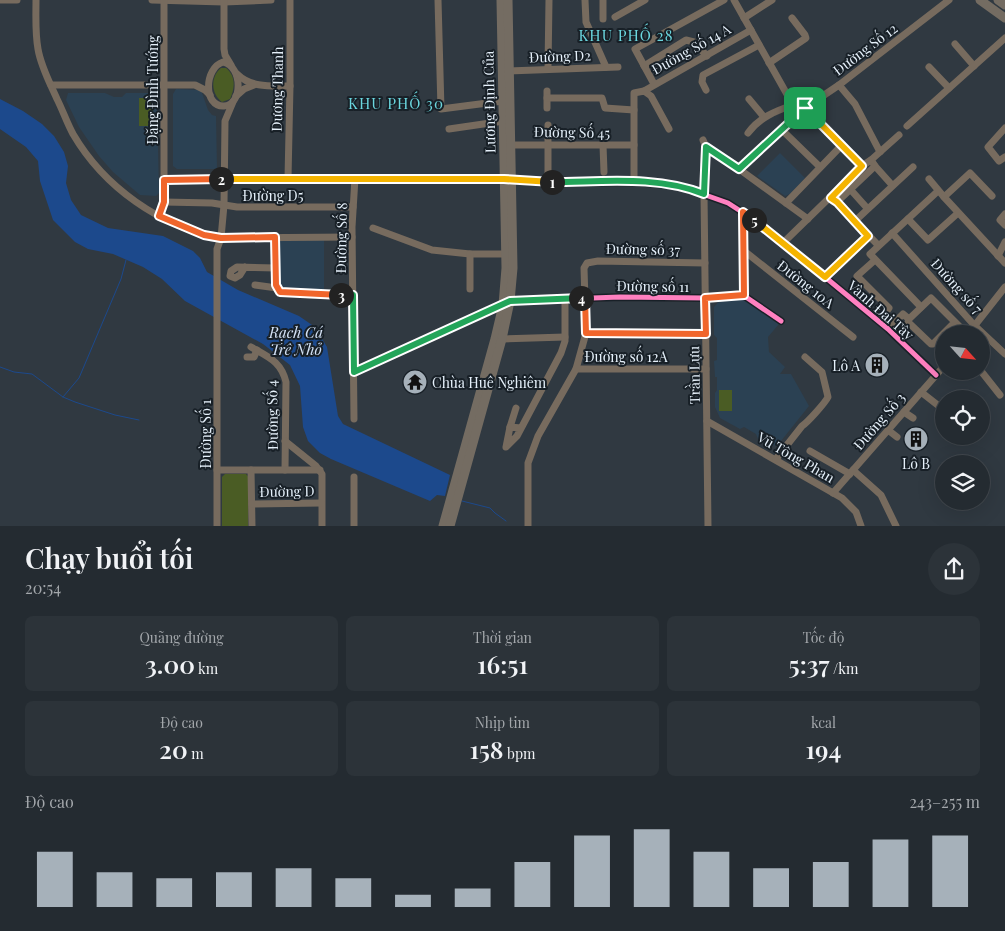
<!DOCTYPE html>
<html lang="vi">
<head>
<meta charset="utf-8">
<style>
	:root { --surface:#242b31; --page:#2c3339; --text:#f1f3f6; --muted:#a3a7ab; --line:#41474d; --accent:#a6b1ba }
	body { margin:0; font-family:"Playfair Display",serif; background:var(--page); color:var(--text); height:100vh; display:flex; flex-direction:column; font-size:19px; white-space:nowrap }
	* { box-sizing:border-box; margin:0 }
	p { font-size:16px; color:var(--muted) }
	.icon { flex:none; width:28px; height:28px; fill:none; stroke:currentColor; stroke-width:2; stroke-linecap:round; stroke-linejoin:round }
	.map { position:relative; height:526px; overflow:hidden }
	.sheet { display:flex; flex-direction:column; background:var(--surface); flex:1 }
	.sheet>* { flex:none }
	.needle { width:32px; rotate:117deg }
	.controls { position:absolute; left:935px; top:325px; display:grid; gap:10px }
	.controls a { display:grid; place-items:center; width:55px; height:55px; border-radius:50%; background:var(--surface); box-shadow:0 5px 20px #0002,0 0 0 1px var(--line); font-size:25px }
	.pin { position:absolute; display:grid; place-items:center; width:42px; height:42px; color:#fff; margin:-21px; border-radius:10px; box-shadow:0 2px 8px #0006 }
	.km { position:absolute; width:25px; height:25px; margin:-12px; border-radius:50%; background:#222; color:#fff; font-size:14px; line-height:25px; text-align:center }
	.round { display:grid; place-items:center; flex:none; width:52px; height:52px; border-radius:26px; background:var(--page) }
	.headline { display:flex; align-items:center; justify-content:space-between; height:85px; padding:0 25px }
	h1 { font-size:28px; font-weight:600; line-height:38px }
	.metrics { display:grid; grid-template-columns:repeat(3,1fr); gap:8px; height:85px; padding:5px 25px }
	.metrics div { display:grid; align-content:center; border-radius:8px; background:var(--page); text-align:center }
	.metrics b { font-size:25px; font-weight:600 }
	.metrics small { font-size:14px; font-weight:400 }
	.metrics p { font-size:14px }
	.chart { height:140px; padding:10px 25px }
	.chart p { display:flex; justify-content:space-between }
	.chart svg { width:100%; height:90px; margin-top:5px; stroke:var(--accent); stroke-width:6 }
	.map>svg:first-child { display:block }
	.built { fill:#2b4153 }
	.green { fill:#4a5c24 }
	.water { fill:#1c498c }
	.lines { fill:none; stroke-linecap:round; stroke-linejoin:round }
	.stream { stroke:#1c498c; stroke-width:1 }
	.minor { stroke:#776b5e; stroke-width:7 }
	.major { stroke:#746c62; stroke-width:9 }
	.cycleway-casing { stroke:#182027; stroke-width:8 }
	.cycleway { stroke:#ff80c0; stroke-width:5 }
	.split-1-casing { stroke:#fff; stroke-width:10 }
	.split-2-casing { stroke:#fff; stroke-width:10 }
	.split-3-casing { stroke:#fff; stroke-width:10 }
	.split-4-casing { stroke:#fff; stroke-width:10 }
	.split-5-casing { stroke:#fff; stroke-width:10 }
	.split-6-casing { stroke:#fff; stroke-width:10 }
	.split-1 { stroke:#22a559; stroke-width:6 }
	.split-2 { stroke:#f5b400; stroke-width:6 }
	.split-3 { stroke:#f0652b; stroke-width:6 }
	.split-4 { stroke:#22a559; stroke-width:6 }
	.split-5 { stroke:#f0652b; stroke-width:6 }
	.split-6 { stroke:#f5b400; stroke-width:6 }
	.labels { text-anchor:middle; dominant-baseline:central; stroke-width:4; stroke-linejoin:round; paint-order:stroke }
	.street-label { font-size:14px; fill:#e6f1fb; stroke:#182027 }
	.poi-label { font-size:14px; fill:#e6f1fb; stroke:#182027; text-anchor:end }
	.neighbourhood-label { font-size:15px; letter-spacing:1px; fill:#6bd7df; stroke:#182027 }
	.water-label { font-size:15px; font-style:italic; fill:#d5e3f7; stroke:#182027 }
</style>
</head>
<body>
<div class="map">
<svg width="1005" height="526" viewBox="0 0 1005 526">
	<rect width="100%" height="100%" fill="#303941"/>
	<g class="built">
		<path d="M 176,89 L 201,90 L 208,110 L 212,115 L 216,116 L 217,169 L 177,169 L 173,166 L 173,94 Z"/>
		<path d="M 68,93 L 105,93 L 114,97 L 122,97 L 126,93 L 154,93 L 157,96 L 159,193 L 156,196 L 140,195 L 113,172 L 99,156 L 79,127 L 66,100 Z"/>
		<path d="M 780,153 L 805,178 L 790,194 L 785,196 L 757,176 Z"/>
		<path d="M 324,239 L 324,293 L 281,290 L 277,280 L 278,241 Z"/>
		<path d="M 743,298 L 779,324 L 768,337 L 769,352 L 785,367 L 780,374 L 791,374 L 809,406 L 777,446 L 767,444 L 758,439 L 756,434 L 744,427 L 740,429 L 720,418 L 715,407 L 715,393 L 717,390 L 717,377 L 715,377 L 714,361 L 717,360 L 717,338 L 714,335 L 714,307 L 720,300 Z"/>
	</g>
	<g class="green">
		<path d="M 221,68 L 226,68 C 236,76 235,88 230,99 L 222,102 C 211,94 210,77 221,68 Z"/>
		<rect x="139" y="98" width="14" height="28"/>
		<rect x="719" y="390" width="13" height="21"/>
		<path d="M 225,474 L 246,474 L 249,478 L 248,526 L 222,526 L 222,477 Z"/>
	</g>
	<path class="water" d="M 0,99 L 23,111 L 42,124 L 54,136 L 64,152 L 68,166 L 66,183 L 71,200 L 81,215 L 108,228 L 163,236 L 193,251 L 200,258 L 207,272 L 238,290 L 299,316 L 315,327 L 327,347 L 338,416 L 343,424 L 450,475 L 445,496 L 437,495 L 430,501 L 331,459 L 320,453 L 308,441 L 303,427 L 300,386 L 290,365 L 263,344 L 185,301 L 162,279 L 143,267 L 113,254 L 88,249 L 75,242 L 53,220 L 40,181 L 38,161 L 26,147 L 0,129 Z"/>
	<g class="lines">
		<g class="stream">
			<path d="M 0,367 L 14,372 L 32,374 L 63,397 L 75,402 L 115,415 L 139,420"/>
			<path d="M 63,397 L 79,378 L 121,279 L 126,260"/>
			<path d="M 462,501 L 490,508 L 495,513 L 506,521"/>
		</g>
		<g class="minor">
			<path d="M 0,0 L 17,0"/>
			<path d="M 36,0 C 36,16 35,33 38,49 C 41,67 50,83 57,99 C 63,111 67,123 73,134 C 104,187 160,227 221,238 L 352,237"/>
			<path d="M 152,0 L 224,2 L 271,0"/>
			<path d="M 224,0 L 224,49 L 225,55 L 231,65"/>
			<path d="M 438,0 L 441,109 L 503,101"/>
			<path d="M 585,0 L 586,22 L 606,67"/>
			<path d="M 603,0 L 603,19"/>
			<path d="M 734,0 L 793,105 L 805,108 L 839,85 L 949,0"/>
			<path d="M 615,17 L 645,0"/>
			<path d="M 744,18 L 772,0"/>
			<path d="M 955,44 L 974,66"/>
			<path d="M 223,62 C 243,66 243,105 224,106 C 203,107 204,68 223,62 Z"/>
			<path d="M 769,63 L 806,38 L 805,35 L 792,18"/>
			<path d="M 644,66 L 686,40 L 694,42 L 707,56"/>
			<path d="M 929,67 L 949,88"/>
			<path d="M 548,68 L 549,0"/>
			<path d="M 506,71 L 618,67"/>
			<path d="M 237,74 C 251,88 271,86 290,86"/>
			<path d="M 654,84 L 635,49 L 724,0"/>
			<path d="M 51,85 L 195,85 L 205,90 L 210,95"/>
			<path d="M 839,85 L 855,104 L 880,152"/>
			<path d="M 706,90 L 702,82 L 703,75 L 759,45"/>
			<path d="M 547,91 L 547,108"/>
			<path d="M 644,91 L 751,30"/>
			<path d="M 236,96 L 244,89 L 254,85"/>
			<path d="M 547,98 L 602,98 L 605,108 L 634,110"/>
			<path d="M 749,99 L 764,117"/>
			<path d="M 907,126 L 1005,38"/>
			<path d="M 1005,128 L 988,147 L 999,161 L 1005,157"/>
			<path d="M 449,129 L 504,121"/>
			<path d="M 782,130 L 820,167"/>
			<path d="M 748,133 C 759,118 775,111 793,105"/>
			<path d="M 703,140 L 706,147 L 704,194 L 708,526"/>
			<path d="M 511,145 L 634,145"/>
			<path d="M 603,145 L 604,172"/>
			<path d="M 706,147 L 739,169 L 808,219"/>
			<path d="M 875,166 L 892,185"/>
			<path d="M 739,169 L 805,108 L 862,166"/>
			<path d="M 288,178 L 290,86 L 290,0"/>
			<path d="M 164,179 L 288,178 L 504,179 L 548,183 L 634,182 L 680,186 L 728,203 L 762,225 L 888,329 L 936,375"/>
			<path d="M 929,179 L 944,197 L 1005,263"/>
			<path d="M 634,182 L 634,93 L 644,91 L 651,96 L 669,129"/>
			<path d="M 548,183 L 548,125"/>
			<path d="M 850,189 L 867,208"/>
			<path d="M 944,197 L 970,173 L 992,196"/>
			<path d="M 835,201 L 878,245"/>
			<path d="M 164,202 L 212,203 L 237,207 L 353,207"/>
			<path d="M 837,202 L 875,166 L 871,160 L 899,135"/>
			<path d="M 786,203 L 842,145"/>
			<path d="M 743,212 L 743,295"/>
			<path d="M 1005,214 L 1000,220 L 1005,225"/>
			<path d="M 159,216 L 164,202 L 164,0"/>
			<path d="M 908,219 L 928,240 L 958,213"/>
			<path d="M 855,221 L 913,167"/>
			<path d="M 373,228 L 432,250 L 470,254 L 506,254"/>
			<path d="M 892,233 L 974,325 L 1005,354"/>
			<path d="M 275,237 L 276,283 L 277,288 L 280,291 L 353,295"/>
			<path d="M 784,242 L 862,166 L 871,160"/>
			<path d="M 743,250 L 853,337"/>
			<path d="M 470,254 L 470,289"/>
			<path d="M 998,256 L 1005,242"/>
			<path d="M 875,260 L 857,276 L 889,308 L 879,321"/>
			<path d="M 245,267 L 240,275 L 235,278 L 230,276 L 231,271 L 237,267 L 276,268"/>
			<path d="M 825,277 L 868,236"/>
			<path d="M 255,285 L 277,288"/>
			<path d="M 921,307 L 870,254 L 938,191"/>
			<path d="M 955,322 L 933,344 L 931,344 L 908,322 L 909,319 L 931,298 L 967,334"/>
			<path d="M 888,329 L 903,314 L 909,319"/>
			<path d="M 586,333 L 706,334"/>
			<path d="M 968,334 L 1005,287"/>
			<path d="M 502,339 L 565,337"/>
			<path d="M 251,347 C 268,357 281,361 286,382 L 285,470"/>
			<path d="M 247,357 L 254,357 L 257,350"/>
			<path d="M 576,369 L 706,369"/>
			<path d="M 981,371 L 1000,395"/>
			<path d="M 354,372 L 510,301 L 620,297 L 705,298 L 743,295 L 781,321"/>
			<path d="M 921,392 L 944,410"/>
			<path d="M 904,412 L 913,418"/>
			<path d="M 354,419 L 352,227 L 355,178"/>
			<path d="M 707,421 L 842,498 L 856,512 L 861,526"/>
			<path d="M 510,427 L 516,408"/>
			<path d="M 521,428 L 510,427 L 506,447 L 517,436 L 561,353 L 565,341 L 565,298"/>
			<path d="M 888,430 L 897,437"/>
			<path d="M 285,441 L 316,466 L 322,474 L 322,526"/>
			<path d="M 810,451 L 850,474"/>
			<path d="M 776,459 L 802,426 C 807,423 825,403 828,397 L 822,372 L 805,357"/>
			<path d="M 217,470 L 320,470"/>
			<path d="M 251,470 L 252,526"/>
			<path d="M 853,470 L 881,495 L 896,526"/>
			<path d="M 833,493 L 944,366"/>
			<path d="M 252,504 L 321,503"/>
			<path d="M 217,526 L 217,249 L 221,238 L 224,205 L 225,121 L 233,102"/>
			<path d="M 354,526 L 354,477"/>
			<path d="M 528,526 L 528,463 L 538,436 L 576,369 L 586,333 L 584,268 L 587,263 L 598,261 L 705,263"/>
		</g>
		<g class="major">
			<path d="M 980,0 L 1005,18"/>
			<path d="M 998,0 L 1005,5"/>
			<path d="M 443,526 L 495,339 L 503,305 L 506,268 L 501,0"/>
			<path d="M 450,526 L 502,339 L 510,301 L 513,268 L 508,0"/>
		</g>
		<defs>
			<g id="cycleway">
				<path d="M 164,179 L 288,178 L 504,179 L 548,183 L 634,182 L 680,186 L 728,203 L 762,225 L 888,329 L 936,375"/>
				<path d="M 354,372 L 510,301 L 620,297 L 705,298 L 743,295 L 781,321"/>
			</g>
		</defs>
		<use href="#cycleway" class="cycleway-casing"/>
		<use href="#cycleway" class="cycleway"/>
	</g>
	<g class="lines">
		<defs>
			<path id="split-1" d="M 552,182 C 602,182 657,175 704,194 L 706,147 L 739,169 L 805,108"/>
			<path id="split-2" d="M 221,179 L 504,179 L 552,182"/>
			<path id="split-3" d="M 221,179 L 164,180 L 164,202 L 159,216 L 204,235 L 221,238 L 275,237 L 276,285 L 280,292 L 341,295"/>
			<path id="split-4" d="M 341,295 L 353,295 L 354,372 L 510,301 L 581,298"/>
			<path id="split-5" d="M 581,298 L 585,298 L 586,333 L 706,334 L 705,298 L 744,295 L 743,212 L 754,220"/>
			<path id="split-6" d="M 754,220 L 825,277 L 868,236 L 837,202 L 831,198 L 862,166 L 805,108"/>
		</defs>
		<use href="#split-1" class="split-1-casing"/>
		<use href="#split-2" class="split-2-casing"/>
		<use href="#split-3" class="split-3-casing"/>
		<use href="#split-4" class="split-4-casing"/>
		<use href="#split-5" class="split-5-casing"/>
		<use href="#split-6" class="split-6-casing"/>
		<use href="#split-1" class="split-1"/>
		<use href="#split-2" class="split-2"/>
		<use href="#split-3" class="split-3"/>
		<use href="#split-4" class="split-4"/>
		<use href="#split-5" class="split-5"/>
		<use href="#split-6" class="split-6"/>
	</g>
	<defs>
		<symbol id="building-disc" viewBox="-11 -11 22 22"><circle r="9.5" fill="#a6b1ba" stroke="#182027"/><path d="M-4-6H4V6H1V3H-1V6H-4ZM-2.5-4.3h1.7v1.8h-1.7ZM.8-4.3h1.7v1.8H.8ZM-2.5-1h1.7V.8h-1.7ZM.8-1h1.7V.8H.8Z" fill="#111"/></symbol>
		<symbol id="temple-disc" viewBox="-11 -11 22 22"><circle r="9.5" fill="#a6b1ba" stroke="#182027"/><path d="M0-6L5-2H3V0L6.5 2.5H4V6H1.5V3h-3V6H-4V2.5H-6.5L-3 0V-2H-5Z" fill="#111"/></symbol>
	</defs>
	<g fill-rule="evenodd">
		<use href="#building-disc" x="863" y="351" width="28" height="28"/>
		<use href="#temple-disc" x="401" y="368" width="28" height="28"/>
		<use href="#building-disc" x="902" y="425" width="28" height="28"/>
	</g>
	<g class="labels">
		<g class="street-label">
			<text transform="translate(691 49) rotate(-29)">Đường Số 14 A</text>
			<text transform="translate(865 49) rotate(-37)">Đường Số 12</text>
			<text transform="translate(560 56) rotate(-2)">Đường D2</text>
			<text transform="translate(277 89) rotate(-89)">Dương Thanh</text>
			<text transform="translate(152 90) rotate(-90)">Đặng Đình Tướng</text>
			<text transform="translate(489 102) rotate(-91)">Lương Định Của</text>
			<text transform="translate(572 132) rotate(1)">Đường Số 45</text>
			<text x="273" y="195">Đường D5</text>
			<text transform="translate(341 238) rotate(-89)">Đường Số 8</text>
			<text transform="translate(643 249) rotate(1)">Đường số 37</text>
			<text transform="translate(806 284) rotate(38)">Đường 10A</text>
			<text transform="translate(653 286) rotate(1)">Đường số 11</text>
			<text transform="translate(957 286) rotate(48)">Đường số 7</text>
			<text transform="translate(881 310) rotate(41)">Vành Đai Tây</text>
			<text x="626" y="356">Đường số 12A</text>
			<text transform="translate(694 375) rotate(-91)">Trần Lựu</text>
			<text transform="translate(272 415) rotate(-91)">Đường Số 4</text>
			<text transform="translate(879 421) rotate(-49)">Đường Số 3</text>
			<text transform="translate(205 434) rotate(-90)">Đường Số 1</text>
			<text transform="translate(796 457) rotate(30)">Vũ Tông Phan</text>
			<text transform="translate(287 491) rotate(-1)">Đường D</text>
		</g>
		<g class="poi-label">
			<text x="860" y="365">Lô A</text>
			<text x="432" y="382" text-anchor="start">Chùa Huê Nghiêm</text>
			<text x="916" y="463" text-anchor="middle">Lô B</text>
		</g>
		<g class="neighbourhood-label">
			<text x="626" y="35">KHU PHỐ 28</text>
			<text x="396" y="103">KHU PHỐ 30</text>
		</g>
		<g class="water-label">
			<text x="296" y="332">Rạch Cá<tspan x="296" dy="17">Trê Nhỏ</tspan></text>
		</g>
	</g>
</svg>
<div class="controls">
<a><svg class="needle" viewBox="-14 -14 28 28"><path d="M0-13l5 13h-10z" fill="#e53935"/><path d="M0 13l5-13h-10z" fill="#a3a7ab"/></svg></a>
<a><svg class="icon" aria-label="locate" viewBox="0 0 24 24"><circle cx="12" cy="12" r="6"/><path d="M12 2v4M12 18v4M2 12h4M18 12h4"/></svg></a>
<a><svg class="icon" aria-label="layers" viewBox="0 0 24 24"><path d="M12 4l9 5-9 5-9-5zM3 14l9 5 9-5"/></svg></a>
</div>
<div class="pin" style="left:805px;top:108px;background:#1e9e55"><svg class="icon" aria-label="arrive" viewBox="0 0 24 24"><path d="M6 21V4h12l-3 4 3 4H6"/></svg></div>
<b class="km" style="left:552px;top:182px">1</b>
<b class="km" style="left:221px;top:179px">2</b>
<b class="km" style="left:341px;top:295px">3</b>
<b class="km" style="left:581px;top:298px">4</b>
<b class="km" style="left:754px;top:220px">5</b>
</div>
<section class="sheet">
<div class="headline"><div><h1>Chạy buổi tối</h1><p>20:54</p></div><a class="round"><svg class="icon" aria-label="share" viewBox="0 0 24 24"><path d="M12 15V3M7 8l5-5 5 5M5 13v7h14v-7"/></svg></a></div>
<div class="metrics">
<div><p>Quãng đường</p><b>3.00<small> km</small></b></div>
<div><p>Thời gian</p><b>16:51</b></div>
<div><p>Tốc độ</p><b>5:37<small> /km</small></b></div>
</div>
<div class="metrics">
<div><p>Độ cao</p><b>20<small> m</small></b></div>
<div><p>Nhịp tim</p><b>158<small> bpm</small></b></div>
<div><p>kcal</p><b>194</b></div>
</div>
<div class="chart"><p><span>Độ cao</span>243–255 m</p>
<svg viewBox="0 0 160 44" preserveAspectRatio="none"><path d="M5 44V17M15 44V27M25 44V30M35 44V27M45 44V25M55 44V30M65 44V38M75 44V35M85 44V22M95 44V9M105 44V6M115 44V17M125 44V25M135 44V22M145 44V11M155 44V9"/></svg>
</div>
</section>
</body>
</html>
